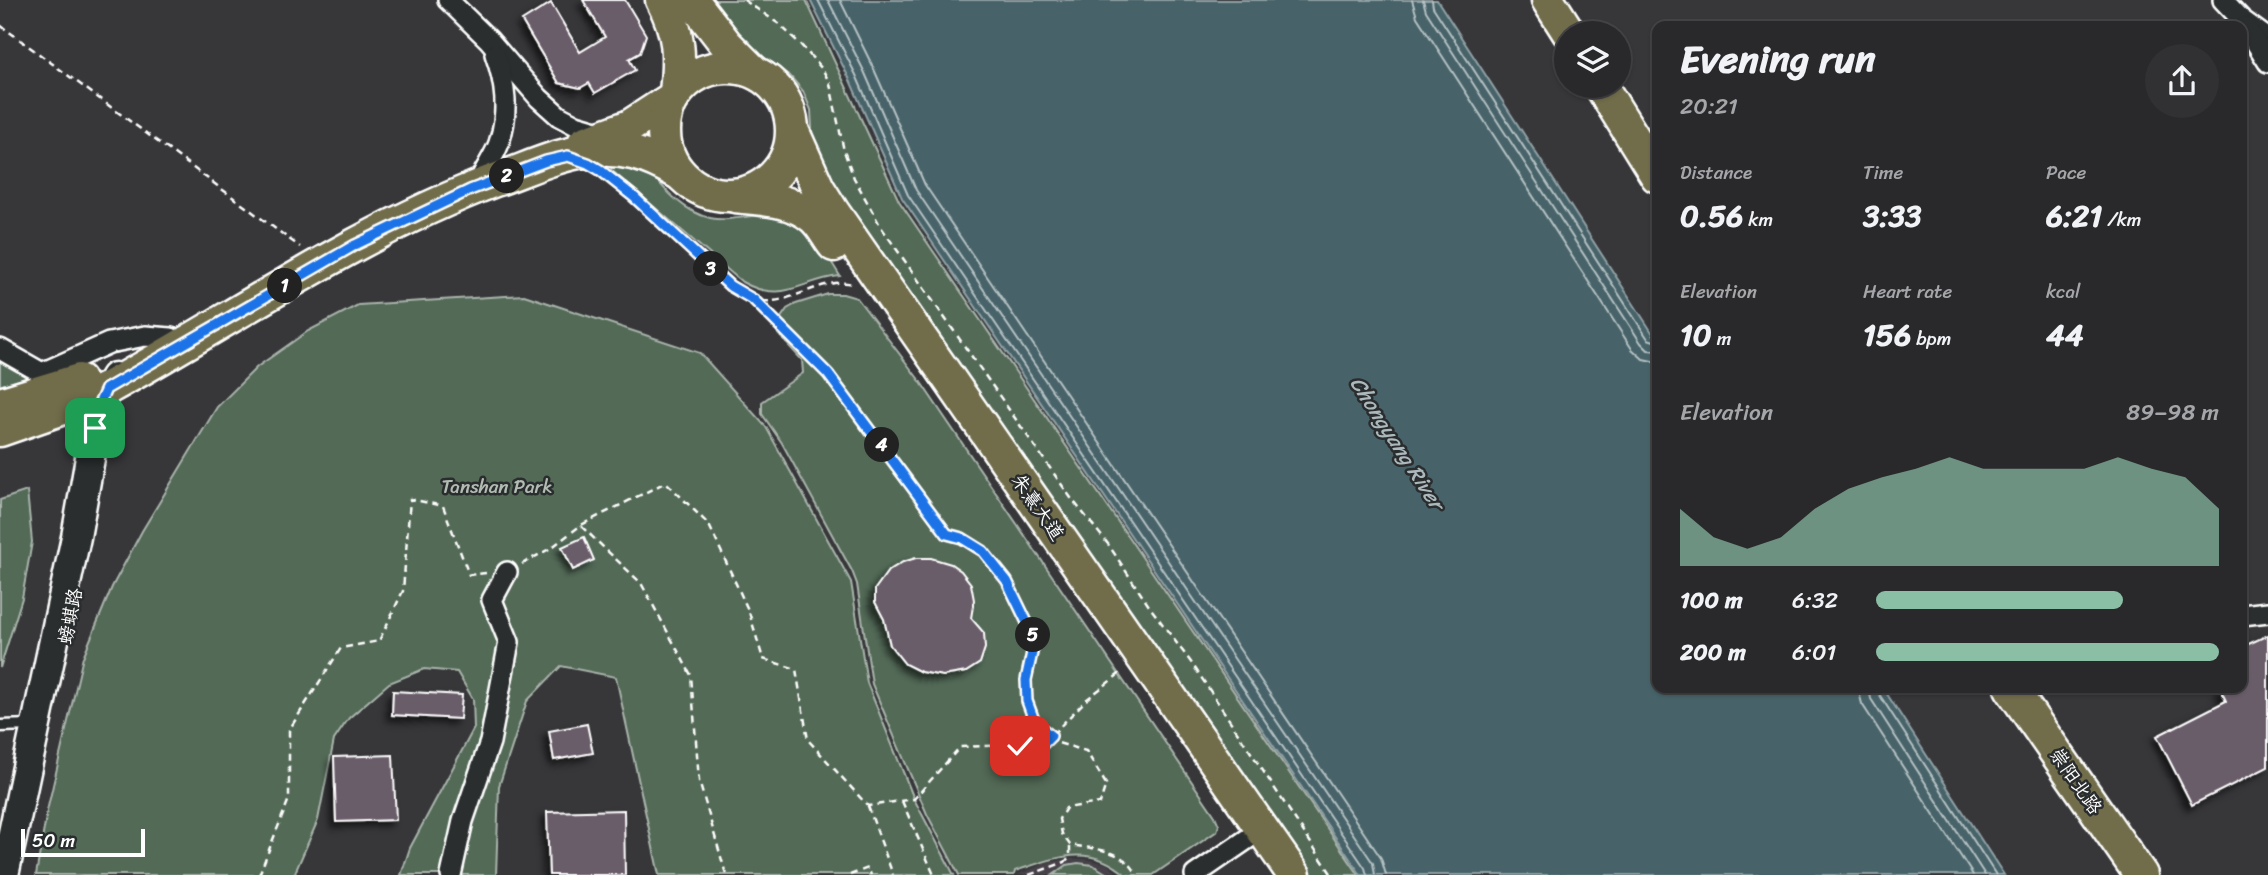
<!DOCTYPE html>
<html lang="en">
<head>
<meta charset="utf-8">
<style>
	:root { --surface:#29292c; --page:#313134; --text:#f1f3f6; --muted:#a5a6a9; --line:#454548; --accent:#8abfa5 }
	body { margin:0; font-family:Sriracha,"LXGW WenKai TC",sans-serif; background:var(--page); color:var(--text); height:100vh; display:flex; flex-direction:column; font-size:26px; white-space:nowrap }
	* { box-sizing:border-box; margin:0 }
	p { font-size:23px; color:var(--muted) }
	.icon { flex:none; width:38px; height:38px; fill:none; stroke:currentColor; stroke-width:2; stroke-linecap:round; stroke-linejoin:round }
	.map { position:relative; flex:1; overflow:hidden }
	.side { position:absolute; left:1652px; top:21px; width:595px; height:672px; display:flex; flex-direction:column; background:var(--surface); border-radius:14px; box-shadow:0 2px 5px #0004,0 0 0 2px var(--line) }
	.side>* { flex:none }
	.fabs { position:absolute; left:1554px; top:21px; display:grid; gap:14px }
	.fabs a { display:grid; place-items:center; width:77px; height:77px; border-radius:50%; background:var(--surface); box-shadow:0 2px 5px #0004,0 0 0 2px var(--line); font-size:35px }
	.scale { position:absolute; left:21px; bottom:18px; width:124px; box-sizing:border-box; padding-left:7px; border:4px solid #fff; border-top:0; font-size:19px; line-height:24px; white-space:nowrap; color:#fff; -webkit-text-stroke:5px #2a2d2e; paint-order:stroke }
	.pin { position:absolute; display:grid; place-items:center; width:60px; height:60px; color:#fff; margin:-30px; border-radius:14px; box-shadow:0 4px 10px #0006 }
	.km { position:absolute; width:35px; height:35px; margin:-18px; border-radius:50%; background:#222; color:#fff; font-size:19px; line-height:35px; text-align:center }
	.round { display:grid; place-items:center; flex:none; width:74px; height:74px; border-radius:37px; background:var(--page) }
	.overview { display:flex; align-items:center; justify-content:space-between; height:119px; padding:0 28px }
	h1 { font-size:38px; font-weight:700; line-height:52px }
	.metrics { display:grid; grid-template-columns:repeat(3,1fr); gap:10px; height:119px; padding:7px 28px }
	.metrics div { display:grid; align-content:center }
	.metrics b { font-size:30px; font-weight:700 }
	.metrics small { font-size:19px; font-weight:400 }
	.metrics p { font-size:19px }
	.chart { height:196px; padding:14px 28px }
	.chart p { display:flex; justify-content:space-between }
	.chart svg { width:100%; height:126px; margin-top:7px; fill:var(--accent); opacity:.7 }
	ul { padding:0 28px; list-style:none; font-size:23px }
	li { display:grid; grid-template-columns:112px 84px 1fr; align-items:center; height:52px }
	li i { height:18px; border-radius:9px; background:var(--accent) }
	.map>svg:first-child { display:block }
	.built { fill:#474248 }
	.green { fill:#536a57; stroke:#a9b4ab; stroke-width:2 }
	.water { fill:#466369; stroke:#90a1a5; stroke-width:2 }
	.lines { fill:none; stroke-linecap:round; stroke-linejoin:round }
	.shore { stroke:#b5c1c3; stroke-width:2 }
	.building { fill:#6b5d6a; stroke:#fff; stroke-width:2; filter:url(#shadow) }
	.service-casing { stroke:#fff; stroke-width:15 }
	.minor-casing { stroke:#fff; stroke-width:24 }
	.secondary-casing { stroke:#fff; stroke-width:33 }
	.primary-casing { stroke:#fff; stroke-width:37 }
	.trunk-casing { stroke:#fff; stroke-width:37 }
	.path { stroke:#fff; stroke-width:2.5; stroke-dasharray:7 5; stroke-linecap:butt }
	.service { stroke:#2a2d2e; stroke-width:10 }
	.minor { stroke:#2a2d2e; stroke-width:19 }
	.secondary { stroke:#2a2d2e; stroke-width:28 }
	.primary { stroke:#716d4b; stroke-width:32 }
	.trunk { stroke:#716d4b; stroke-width:32 }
	.route-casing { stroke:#fff; stroke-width:14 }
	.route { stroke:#1a73e8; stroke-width:9 }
	.labels { text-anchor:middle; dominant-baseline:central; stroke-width:5; stroke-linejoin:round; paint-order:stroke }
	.park-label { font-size:19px; fill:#b2bcb3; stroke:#2a2d2e }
	.street-label { font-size:19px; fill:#fff; stroke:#2a2d2e }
	.water-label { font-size:21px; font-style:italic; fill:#acb9bc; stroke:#2a2d2e }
</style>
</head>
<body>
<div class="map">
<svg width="2268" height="875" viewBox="0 0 2268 875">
	<defs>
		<filter id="shadow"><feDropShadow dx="-5" dy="5" stdDeviation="3.5" flood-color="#0009"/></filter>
	</defs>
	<rect width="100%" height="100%" fill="#37373a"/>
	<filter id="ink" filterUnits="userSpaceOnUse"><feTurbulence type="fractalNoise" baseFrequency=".0143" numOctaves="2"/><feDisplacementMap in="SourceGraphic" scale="14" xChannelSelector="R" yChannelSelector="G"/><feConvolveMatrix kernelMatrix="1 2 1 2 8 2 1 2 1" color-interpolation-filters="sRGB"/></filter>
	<g filter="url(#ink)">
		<path class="built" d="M 1068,859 L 1085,859 L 1107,864 L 1119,875 L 1017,875 L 1046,863 Z"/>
		<g class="green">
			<path d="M 707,0 L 806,0 L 899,201 L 1359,875 L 1302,875 L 835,199 L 813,148 L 811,110 L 803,91 L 790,76 L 750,47 L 723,20 Z"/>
			<path d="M 613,162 L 642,164 C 660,184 682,212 710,218 C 732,223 761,211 781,215 C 803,218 829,257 840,276 C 800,280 784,305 742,282 L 611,170 Z"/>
			<path d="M 828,294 L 843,294 L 857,298 L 920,381 L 1215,816 L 1219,825 L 1217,831 L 1153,875 L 1126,875 C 1089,842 1056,858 1015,871 L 1014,875 L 959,875 L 927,814 L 872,684 L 857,584 L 852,571 L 782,443 L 762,414 L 762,402 L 803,373 L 802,360 L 778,334 L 776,325 L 787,309 L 796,304 Z"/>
			<path d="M 524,295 L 700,353 L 766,427 L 851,582 L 867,683 L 914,799 L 954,875 L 659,875 L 616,677 L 561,666 L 527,701 L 499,786 L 496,875 L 401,875 L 410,848 L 474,728 L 473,699 L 457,672 L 424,669 L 389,683 L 349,718 L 334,740 L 318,820 L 294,875 L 36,875 L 47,811 L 83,657 L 112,587 L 142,531 L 217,407 L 257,367 L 308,331 L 358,305 Z"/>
			<path d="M 0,357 L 27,376 L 44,379 L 0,387 Z"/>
			<path d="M 27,491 L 32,542 L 22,598 L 0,668 L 0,500 Z"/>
			<path d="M 1078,863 L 1093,865 L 1109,875 L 1053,875 L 1067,865 Z"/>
		</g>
		<path class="water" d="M 810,0 L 1437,0 L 1657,340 L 1657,688 L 1883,688 L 2004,875 L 1361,875 L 902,198 L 849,78 Z"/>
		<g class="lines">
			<g class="shore">
				<path d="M 818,0 L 856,75 L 908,195 L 1365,868 L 1367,875"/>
				<path d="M 828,0 L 864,71 L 916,190 L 1373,863 L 1375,875"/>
				<path d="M 840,0 L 873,67 L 925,185 L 1381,858 L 1386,875"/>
				<path d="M 1412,0 L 1417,17 L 1632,349 L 1643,359 L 1657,362"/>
				<path d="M 1423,0 L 1426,11 L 1641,343 L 1648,350 L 1657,351"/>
				<path d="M 1432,0 L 1433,7 L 1648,339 L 1657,342"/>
				<path d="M 1858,688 L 1862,704 L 1973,875"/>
				<path d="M 1869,688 L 1871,699 L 1985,875"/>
				<path d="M 1877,688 L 1879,694 L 1996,875"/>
			</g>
		</g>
		<g class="building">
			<path d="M 583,0 L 625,0 L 646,35 L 640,53 L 629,59 L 635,70 L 595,93 L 589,83 L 580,88 L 559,83 L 522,21 L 551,3 L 580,52 L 605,37 Z"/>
			<path d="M 584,537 L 594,560 L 573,570 L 562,547 Z"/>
			<path d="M 916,558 L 931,558 L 951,564 L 961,571 L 971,584 L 974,600 L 971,618 L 984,633 L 985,648 L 980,663 L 966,672 L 943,676 L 921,672 L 905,664 L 890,645 L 884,619 L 875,602 L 875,589 L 888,571 L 903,562 Z"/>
			<path d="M 2268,635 L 2268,767 L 2192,805 L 2157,736 L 2226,701 L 2220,688 L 2242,688 L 2242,647 Z"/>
			<path d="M 393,691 L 462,695 L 460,719 L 392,715 Z"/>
			<path d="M 1022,721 L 1042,753 L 1029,761 L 1010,728 Z"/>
			<path d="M 587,724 L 593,753 L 554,760 L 549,731 Z"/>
			<path d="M 393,755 L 396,820 L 336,822 L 334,757 Z"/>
			<path d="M 624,810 L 625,875 L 549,875 L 547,812 Z"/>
		</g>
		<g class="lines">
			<defs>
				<path id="service" d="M 0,726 L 32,725"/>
				<g id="minor">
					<path d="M 448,0 L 489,40 L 539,98 L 559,116 L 576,125 L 607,134"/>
					<path d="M 2223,0 L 2242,20 L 2268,39"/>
					<path d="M 2246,27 L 2268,62"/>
					<path d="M 481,178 C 486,167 495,155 499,143 C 509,112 506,84 495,54"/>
					<path d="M 0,349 L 42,373 L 109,343 L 145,336 L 171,338"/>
					<path d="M 2242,615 L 2268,612"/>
					<path d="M 451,875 L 463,821 L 490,742 L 509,642 L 492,600 L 507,572"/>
					<path d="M 1195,875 L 1262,829"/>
				</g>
				<path id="secondary" d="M 4,875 L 76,537 L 100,402 L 115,377"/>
				<g id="primary">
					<path d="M 1548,0 L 1569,33"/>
					<path d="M 1601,86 L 1657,176"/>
					<path d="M 584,143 L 630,126 L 673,98"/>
					<path d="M 0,404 L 79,380"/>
					<path d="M 0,430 L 72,405 L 106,389 C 235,318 357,232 495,180 C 525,170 555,155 586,151 C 621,146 648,155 677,172"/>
					<path d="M 2011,688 L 2141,875"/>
				</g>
				<g id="trunk">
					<path d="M 662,0 C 680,33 680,56 676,92"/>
					<path d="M 692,0 L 726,44 L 754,72"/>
					<circle cx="728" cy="131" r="64"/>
					<path d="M 793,132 L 818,188 L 833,212 L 1294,875"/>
					<path d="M 735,196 C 761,199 793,199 814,218 C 822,225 827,236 834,245"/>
				</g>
			</defs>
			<use href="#service" class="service-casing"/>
			<use href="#minor" class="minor-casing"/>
			<use href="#secondary" class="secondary-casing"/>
			<use href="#primary" class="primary-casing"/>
			<use href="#trunk" class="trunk-casing"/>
			<g class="path">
				<path d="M 744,0 L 779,24 L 800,44 L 823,70 L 830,84 L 844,151 L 854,178 L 881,227 L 1071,498 L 1108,544 L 1149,606 L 1193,665 L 1332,875"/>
				<path d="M 0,25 L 300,247"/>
				<path d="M 605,174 L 634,197 L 730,286 C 737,291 745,299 754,300 C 791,308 819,276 853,284"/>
				<path d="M 754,301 L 828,374 L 947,534 L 962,539 L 983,551 L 1007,581 L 1035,639 L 1026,680 L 1027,700 L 1035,723 L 1058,743 L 1086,751 L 1106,784 L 1100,803 L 1066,808 L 1059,819 L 1062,834 L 1070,845 C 1095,849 1124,849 1137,875"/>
				<path d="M 581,526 L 641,583 L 691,675 L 699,781 L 725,871 L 728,875"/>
				<path d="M 522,564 L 551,548 L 581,525 L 666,482 L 709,525 L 749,612 L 763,659 L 796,669 L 808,740 L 868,806 L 914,799 L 960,747 L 1043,744 L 1086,700 L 1123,671"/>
				<path d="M 902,801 L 934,875"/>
				<path d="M 868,806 L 893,875"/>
				<path d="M 259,875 L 289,799 L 289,730 L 341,648 L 379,641 L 403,591 L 410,499 L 443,506 L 469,575 L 486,573"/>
				<path d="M 850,875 L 868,868 L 871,875"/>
				<path d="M 1029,875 L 1065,862 L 1070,856 L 1070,846"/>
			</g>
			<use href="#service" class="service"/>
			<use href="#minor" class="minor"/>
			<use href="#secondary" class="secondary"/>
			<use href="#primary" class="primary"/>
			<use href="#trunk" class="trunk"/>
		</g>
	</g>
	<g class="lines" filter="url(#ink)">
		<defs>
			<path id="route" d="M 95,428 L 100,402 L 106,389 L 355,245 L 470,190 L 546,161 L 568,156 L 588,163 L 600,170 L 634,197 L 730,286 L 754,300 L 828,374 L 947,534 L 962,538 L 983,551 L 1007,581 L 1035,639 L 1026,680 L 1027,701 L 1035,723 L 1051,736 L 1043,744 L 1020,746"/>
		</defs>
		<use href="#route" class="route-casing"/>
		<use href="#route" class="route"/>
	</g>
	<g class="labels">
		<g class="park-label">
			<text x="497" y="486">Tanshan Park</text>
		</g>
		<g class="street-label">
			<text transform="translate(1038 507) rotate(55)">朱熹大道</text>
			<text transform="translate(70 616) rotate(-79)">螃蜞路</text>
			<text transform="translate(2076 781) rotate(55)">崇阳北路</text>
		</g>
		<g class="water-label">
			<text transform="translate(1397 443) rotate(57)">Chongyang River</text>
		</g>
	</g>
</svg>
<div class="fabs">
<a><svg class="icon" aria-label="layers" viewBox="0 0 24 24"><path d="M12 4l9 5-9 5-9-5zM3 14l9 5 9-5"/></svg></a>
</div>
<div class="scale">50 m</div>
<div class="pin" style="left:95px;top:428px;background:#1e9e55"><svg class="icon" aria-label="arrive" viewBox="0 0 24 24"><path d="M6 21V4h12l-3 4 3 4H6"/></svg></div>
<div class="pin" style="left:1020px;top:746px;background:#d93025"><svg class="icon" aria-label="check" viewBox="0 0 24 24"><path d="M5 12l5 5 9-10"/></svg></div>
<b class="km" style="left:285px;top:286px">1</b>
<b class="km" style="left:507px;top:176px">2</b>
<b class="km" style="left:711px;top:269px">3</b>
<b class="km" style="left:882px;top:445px">4</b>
<b class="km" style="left:1033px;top:635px">5</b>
<section class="side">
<div class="overview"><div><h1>Evening run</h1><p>20:21</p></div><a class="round"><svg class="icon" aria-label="share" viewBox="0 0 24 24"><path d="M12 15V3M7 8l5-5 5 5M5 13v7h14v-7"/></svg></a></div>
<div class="metrics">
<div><p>Distance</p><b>0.56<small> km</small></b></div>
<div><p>Time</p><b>3:33</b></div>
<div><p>Pace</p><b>6:21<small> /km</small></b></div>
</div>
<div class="metrics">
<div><p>Elevation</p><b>10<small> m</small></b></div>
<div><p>Heart rate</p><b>156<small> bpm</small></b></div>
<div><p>kcal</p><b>44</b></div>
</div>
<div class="chart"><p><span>Elevation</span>89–98 m</p>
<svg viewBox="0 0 160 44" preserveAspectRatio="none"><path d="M0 44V24L10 34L20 38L30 34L40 24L50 17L60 13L70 10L80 6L90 10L100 10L110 10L120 10L130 6L140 10L150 13L160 24V44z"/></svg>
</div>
<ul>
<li><b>100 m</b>6:32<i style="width:72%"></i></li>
<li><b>200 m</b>6:01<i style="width:100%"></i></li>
</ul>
</section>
</div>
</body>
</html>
